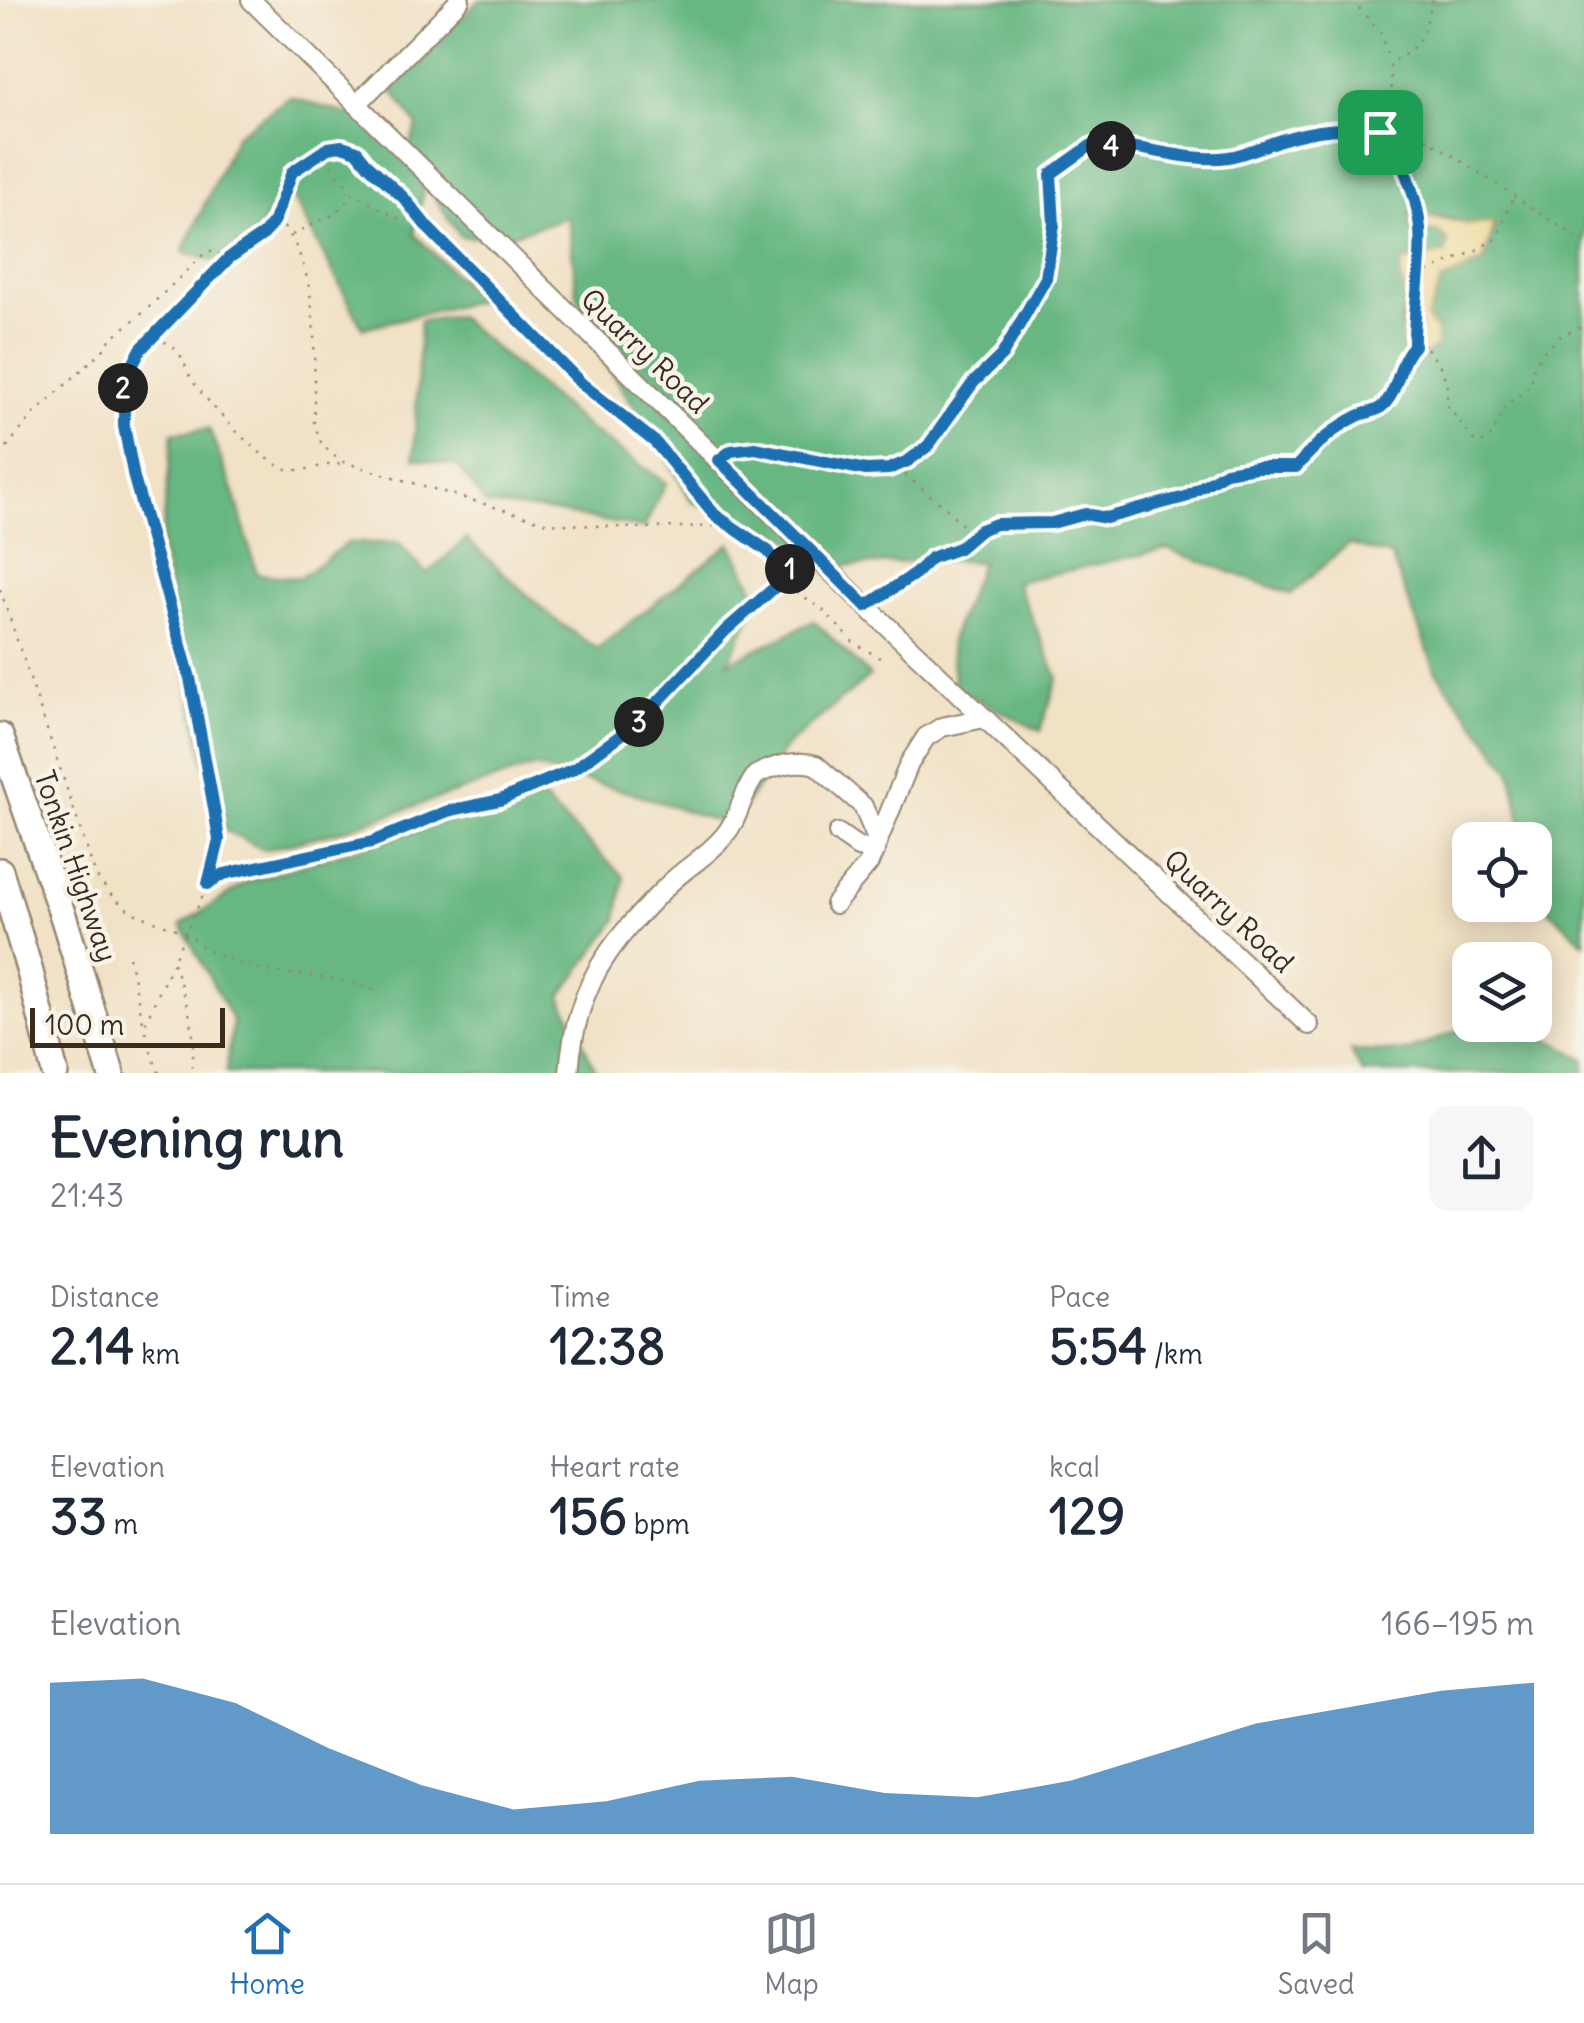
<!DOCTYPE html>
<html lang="en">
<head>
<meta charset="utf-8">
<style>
	:root { --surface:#fff; --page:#f6f6f7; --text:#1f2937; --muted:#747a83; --line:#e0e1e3; --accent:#1f6fb2 }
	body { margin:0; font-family:Delius,sans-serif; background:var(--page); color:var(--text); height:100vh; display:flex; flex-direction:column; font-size:38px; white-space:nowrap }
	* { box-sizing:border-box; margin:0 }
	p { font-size:32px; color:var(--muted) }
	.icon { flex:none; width:55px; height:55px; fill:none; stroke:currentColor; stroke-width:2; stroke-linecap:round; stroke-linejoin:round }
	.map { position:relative; height:1073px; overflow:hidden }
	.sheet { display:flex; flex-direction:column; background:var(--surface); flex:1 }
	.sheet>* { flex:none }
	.tools { position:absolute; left:1452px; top:822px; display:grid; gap:20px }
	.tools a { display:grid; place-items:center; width:100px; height:100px; border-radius:20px; background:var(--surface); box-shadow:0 5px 25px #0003; font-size:50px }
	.scale { position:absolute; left:30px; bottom:25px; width:195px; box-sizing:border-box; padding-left:10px; border:5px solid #3b2a1e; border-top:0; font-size:28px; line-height:35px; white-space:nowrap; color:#3b2a1e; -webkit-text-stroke:8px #f7f3e8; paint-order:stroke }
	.pin { position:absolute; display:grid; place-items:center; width:85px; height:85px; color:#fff; margin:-42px; border-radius:20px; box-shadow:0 5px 15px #0006 }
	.km { position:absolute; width:50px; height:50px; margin:-25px; border-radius:50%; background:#222; color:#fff; font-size:28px; line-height:50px; text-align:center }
	.round { display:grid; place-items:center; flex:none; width:105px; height:105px; border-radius:20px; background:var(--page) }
	.headline { display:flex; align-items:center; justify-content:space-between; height:170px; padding:0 50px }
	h1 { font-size:55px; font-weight:700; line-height:75px }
	.metrics { display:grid; grid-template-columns:repeat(3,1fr); gap:15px; height:170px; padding:10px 50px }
	.metrics div { display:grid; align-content:center }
	.metrics b { font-size:50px; font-weight:700 }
	.metrics small { font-size:28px; font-weight:400 }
	.metrics p { font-size:28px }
	.chart { height:280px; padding:20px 50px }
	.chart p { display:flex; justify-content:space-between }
	.chart svg { width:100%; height:180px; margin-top:10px; fill:var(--accent); opacity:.7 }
	.tabs { display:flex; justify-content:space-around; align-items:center; height:140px; border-top:2px solid var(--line); background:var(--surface); font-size:28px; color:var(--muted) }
	.tabs a { display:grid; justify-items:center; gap:5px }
	.tabs .current { color:var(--accent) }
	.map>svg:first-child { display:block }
	.forest { fill:#68b782; stroke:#527050; stroke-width:2.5; fill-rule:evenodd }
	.sand { fill:#eeda9e; stroke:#94825e; stroke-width:2.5 }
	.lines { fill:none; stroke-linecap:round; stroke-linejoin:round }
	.minor-casing { stroke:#968672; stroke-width:22 }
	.highway-casing { stroke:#968672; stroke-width:30 }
	.path { stroke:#968672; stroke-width:2.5; stroke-dasharray:2.5 8; stroke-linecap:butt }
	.minor { stroke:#fff; stroke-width:18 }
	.highway { stroke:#fff; stroke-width:25 }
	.route-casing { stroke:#fff; stroke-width:20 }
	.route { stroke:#1f6fb2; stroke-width:12 }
	.labels { text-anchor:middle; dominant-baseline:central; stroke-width:9; stroke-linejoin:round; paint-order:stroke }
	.street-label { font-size:28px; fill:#3b2a1e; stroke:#f7f3e8 }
</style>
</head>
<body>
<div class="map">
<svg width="1584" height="1073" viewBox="0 0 1584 1073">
	<rect width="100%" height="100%" fill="#f7f3e8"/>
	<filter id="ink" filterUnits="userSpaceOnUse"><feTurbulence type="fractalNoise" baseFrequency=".01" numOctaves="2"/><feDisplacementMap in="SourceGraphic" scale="20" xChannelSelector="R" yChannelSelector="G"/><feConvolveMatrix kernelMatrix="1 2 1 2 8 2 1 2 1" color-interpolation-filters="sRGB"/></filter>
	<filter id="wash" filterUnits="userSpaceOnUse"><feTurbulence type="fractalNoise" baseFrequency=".0048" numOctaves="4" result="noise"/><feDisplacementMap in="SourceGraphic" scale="40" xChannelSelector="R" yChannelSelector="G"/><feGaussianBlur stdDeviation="2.25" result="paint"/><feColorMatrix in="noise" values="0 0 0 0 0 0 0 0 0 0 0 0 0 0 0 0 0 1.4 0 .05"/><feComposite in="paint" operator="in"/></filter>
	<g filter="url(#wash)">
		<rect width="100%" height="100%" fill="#f1e1c5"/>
		<g class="forest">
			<path d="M 479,0 L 1584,0 L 1584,943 L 1536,898 L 1535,840 L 1525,840 L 1511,770 L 1436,672 L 1391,556 L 1348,544 L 1291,594 L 1167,549 L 1016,582 L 1058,678 L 1040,731 L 955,688 L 950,641 L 981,562 L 941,560 L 843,566 L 764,527 L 692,502 L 661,447 L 599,353 L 577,295 L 568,217 L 501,238 L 460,236 L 425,183 L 414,234 L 480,300 L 363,328 L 293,198 L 289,173 L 260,231 L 213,261 L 183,252 L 236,135 L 290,97 L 371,121 L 406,159 L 417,125 L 392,90 ZM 1434,215 L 1471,224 L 1495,223 L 1484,261 L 1441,281 L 1427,319 L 1400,327 L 1405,297 L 1402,262 L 1446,253 L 1448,242 L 1439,232 L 1431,229 Z"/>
			<path d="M 457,316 L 589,429 L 666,483 L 644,528 L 542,510 L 486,505 L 458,466 L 414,458 L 420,321 Z"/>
			<path d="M 209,429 L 235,496 L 257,574 L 300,578 L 347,543 L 399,543 L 427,574 L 466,539 L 553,618 L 597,649 L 731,543 L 759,598 L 728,663 L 814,621 L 870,676 L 787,745 L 731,826 L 636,794 L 533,767 L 343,830 L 264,850 L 217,826 L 161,547 L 173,433 Z"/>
			<path d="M 537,794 L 624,877 L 617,920 L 561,996 L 597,1073 L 226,1073 L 233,1021 L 181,925 L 249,881 Z"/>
			<path d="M 1471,1025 L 1523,1025 L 1584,1059 L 1584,1073 L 1362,1073 L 1351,1051 L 1407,1052 Z"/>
		</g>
		<path class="sand" d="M 1409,214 L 1471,224 L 1495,223 L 1484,261 L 1441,282 L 1427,319 L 1436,330 L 1436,347 L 1424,355 L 1402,347 C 1400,330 1406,312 1404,295 C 1403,281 1397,277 1402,262 L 1445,253 L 1448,242 L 1439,232 L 1413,230 Z"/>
	</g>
	<g filter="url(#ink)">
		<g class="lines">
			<defs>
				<g id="minor">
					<path d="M 251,0 L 866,606 L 1309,1025"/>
					<path d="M 357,104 L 460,0"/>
					<path d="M 838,833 L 858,847 L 875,851"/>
					<path d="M 835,904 L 869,863 L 909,764 L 926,737 L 942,727 L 984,718"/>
					<path d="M 569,1073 C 575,987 607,946 666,887 C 684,868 707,857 724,836 C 740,818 741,794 756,775 C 773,766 797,759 816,765 L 863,806 L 878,842"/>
				</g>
				<g id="highway">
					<path d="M 0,736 L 64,919 L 111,1073"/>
					<path d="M 0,871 L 30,972 L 55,1073"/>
				</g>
			</defs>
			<use href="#minor" class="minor-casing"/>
			<use href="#highway" class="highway-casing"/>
			<g class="path">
				<path d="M 1352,0 L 1381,33 L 1389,61"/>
				<path d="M 1396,128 L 1420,134 L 1584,242"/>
				<path d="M 1390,134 L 1412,192 L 1420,229 L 1414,345"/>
				<path d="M 351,192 L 397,218 L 420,221"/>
				<path d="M 277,219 C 324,268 313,359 314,423 L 322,445 L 340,461 L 548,523 L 632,528 L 726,526"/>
				<path d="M 292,235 L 333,215 L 347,201 L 348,186 L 320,152"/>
				<path d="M 1418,276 L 1473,252 L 1497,238 L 1513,197"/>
				<path d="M 154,340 C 163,341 169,342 175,349 C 185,358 186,373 194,383 C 210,405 261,462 287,469 C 304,473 324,463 342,464"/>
				<path d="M 732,451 L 755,448 L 865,470 L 889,469 L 908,461 L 928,446 L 973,383 L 1002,355 L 1046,278 L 1054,225 L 1051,174 L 1055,168 L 1096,145 L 1198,157 L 1229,156 L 1285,138 L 1340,128 L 1389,132 L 1394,128 L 1390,62 C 1422,49 1424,31 1433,0"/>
				<path d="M 0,455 L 33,415 L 104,349 L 111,338 L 144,312 L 206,252 L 216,250 L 223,259"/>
				<path d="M 897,468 L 947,509 L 972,535"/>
				<path d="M 0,589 L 96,876 L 112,896 L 131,912 L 186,933 L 206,949 L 227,959 L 270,972 L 322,977 L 376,990"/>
				<path d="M 880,597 L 915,573 L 931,558 L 959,548 L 980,531 L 996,524 L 1052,523 L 1085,515 L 1106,518 L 1185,497 L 1226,472 L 1256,467 L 1296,467 C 1314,447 1333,428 1358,416 C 1364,413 1374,412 1380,408 C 1400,393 1397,362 1414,345 L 1426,347 L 1440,366 L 1447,383 L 1447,405 L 1475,442 L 1488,442 L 1506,406 L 1531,384 L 1534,366 L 1544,351 L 1559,337 L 1584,325"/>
				<path d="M 208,884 L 219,840 L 214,808 L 190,678 L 134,478 L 124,426 L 123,392 L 128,370 L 141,349 L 229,258 L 264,234 L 274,221 L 291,172 L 328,147 L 342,146 L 357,151 L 369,166 L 404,198 L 428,229 L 582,384 L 655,441 L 715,515 L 768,551 L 781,567 L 788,585 L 825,612 L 853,642 L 880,658"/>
				<path d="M 129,957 L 144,1026"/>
				<path d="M 173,963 C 186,1000 200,1034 190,1073"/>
				<path d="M 159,1073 L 146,1039 L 146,1021 L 208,884 L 224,873 L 373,841 L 448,811 L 500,800 L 574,769 L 639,722 L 726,630 L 799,562"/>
			</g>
			<use href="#minor" class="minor"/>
			<use href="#highway" class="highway"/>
		</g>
	</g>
	<g class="lines" filter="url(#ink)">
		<defs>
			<path id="route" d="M 1380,132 L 1389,132 C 1401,163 1418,196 1420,229 C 1423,265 1413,307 1414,346 C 1397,362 1400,393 1380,408 C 1374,412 1364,413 1358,416 C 1333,428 1314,447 1296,467 L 1256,467 L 1226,472 L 1185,497 L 1106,518 L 1085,514 L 1052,523 L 996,524 L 980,530 L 959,548 L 931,558 L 915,574 L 866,606 L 812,552 L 783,577 L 781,567 L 768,551 L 715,515 L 655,442 L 582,384 L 428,228 L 404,198 L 369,166 L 357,151 L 342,146 L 328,148 L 292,172 L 274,221 L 264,234 L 229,258 L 141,349 L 124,382 L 124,426 L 134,478 L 190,678 L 214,808 L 219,840 L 208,884 L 224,874 L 372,842 L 448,811 L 500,800 L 574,769 L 639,722 L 726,630 L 774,588 L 789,570 L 812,552 L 719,460 L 731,451 L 755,448 L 866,470 L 889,469 L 908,461 L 928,446 L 973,383 L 1002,355 L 1046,278 L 1054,225 L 1051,174 L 1090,146 C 1135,140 1183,164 1229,157 C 1247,154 1264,145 1281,140 C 1312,130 1349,125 1380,132"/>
		</defs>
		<use href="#route" class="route-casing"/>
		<use href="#route" class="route"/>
	</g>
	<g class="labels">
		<g class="street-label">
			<text transform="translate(645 351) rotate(44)">Quarry Road</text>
			<text transform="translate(76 866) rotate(71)">Tonkin Highway</text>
			<text transform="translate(1229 911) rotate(43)">Quarry Road</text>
		</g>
	</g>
</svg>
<div class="tools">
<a><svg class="icon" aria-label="locate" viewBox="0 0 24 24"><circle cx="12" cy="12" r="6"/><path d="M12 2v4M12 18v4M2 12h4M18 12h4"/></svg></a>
<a><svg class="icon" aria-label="layers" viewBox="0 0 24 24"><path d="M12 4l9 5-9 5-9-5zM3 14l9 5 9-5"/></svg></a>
</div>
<div class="scale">100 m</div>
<div class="pin" style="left:1380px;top:132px;background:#1e9e55"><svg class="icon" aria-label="arrive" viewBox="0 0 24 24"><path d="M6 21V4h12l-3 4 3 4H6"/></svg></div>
<b class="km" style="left:790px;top:569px">1</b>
<b class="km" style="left:123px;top:388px">2</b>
<b class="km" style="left:639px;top:722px">3</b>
<b class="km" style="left:1111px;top:146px">4</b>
</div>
<section class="sheet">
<div class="headline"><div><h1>Evening run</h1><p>21:43</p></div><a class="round"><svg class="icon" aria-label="share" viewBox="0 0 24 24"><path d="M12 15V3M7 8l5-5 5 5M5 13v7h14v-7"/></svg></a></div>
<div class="metrics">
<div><p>Distance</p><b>2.14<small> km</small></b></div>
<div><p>Time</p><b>12:38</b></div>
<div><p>Pace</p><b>5:54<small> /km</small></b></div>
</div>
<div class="metrics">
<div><p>Elevation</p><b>33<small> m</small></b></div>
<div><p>Heart rate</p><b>156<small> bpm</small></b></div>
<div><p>kcal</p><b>129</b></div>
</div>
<div class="chart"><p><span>Elevation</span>166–195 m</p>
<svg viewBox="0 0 160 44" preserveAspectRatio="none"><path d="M0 44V7L10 6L20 12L30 23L40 32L50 38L60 36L70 31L80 30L90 34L100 35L110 31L120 24L130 17L140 13L150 9L160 7V44z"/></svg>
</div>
</section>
<nav class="tabs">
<a class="current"><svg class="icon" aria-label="home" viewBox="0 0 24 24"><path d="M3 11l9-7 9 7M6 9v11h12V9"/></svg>Home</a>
<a><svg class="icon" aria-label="map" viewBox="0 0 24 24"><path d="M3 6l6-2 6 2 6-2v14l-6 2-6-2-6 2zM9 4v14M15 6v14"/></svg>Map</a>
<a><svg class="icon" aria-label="saved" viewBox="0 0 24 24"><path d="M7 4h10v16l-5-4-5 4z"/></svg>Saved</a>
</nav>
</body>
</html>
